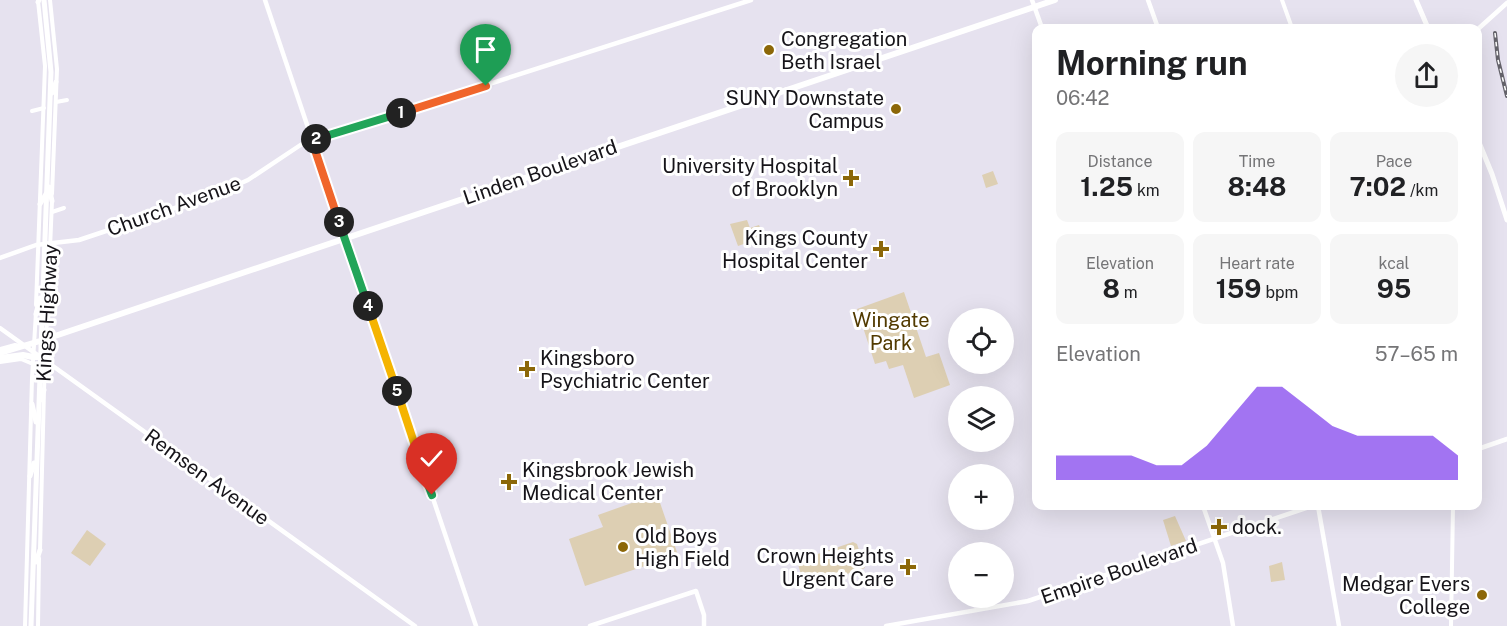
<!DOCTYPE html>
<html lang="en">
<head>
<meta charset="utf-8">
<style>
	:root { --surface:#fff; --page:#f6f6f6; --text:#202124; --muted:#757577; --accent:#7c3aed }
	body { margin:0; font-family:"Public Sans",sans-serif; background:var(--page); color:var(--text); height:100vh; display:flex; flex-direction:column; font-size:22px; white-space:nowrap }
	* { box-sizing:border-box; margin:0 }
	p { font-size:20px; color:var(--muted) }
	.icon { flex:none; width:33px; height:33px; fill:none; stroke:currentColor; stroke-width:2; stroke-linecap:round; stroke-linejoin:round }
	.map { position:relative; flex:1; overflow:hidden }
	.drawer { position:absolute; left:1032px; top:24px; width:450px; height:486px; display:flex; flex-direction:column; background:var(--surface); border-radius:12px; box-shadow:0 6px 24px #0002 }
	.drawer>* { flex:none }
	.buttons { position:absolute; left:948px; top:308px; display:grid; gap:12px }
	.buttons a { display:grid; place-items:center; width:66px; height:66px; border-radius:50%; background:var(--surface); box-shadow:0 6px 24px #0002; font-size:30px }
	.pin { position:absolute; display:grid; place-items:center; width:51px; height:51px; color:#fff; margin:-62px -26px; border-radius:50% 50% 50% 0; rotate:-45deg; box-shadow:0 0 6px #0007 }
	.pin .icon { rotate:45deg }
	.km { position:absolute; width:30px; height:30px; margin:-15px; border-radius:50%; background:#222; color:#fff; font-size:16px; line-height:30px; text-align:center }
	.round { display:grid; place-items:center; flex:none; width:63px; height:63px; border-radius:32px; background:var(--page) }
	.headline { display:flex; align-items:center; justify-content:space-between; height:102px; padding:0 24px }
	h1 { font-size:33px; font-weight:700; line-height:45px }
	.metrics { display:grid; grid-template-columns:repeat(3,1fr); gap:9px; height:102px; padding:6px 24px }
	.metrics div { display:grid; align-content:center; border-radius:12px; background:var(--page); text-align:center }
	.metrics b { font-size:26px; font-weight:700 }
	.metrics small { font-size:16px; font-weight:400 }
	.metrics p { font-size:16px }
	.chart { height:168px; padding:12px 24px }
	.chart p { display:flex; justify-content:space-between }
	.chart svg { width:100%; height:108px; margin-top:6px; fill:var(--accent); opacity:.7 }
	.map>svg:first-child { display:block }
	.green { fill:#ddcfb3 }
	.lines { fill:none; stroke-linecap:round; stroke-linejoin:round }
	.tertiary { stroke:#fff; stroke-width:4 }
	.secondary { stroke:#fff; stroke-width:4.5 }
	.primary { stroke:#fff; stroke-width:5 }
	.trunk { stroke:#fff; stroke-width:6 }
	.rail-casing { stroke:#64626a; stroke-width:4 }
	.rail { stroke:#fff; stroke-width:1.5; stroke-dasharray:4.5; stroke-linecap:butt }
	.split-1-casing { stroke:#fff; stroke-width:12 }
	.split-2-casing { stroke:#fff; stroke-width:12 }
	.split-3-casing { stroke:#fff; stroke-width:12 }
	.split-4-casing { stroke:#fff; stroke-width:12 }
	.split-5-casing { stroke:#fff; stroke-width:12 }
	.split-6-casing { stroke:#fff; stroke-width:12 }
	.split-7-casing { stroke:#fff; stroke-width:12 }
	.split-1 { stroke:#f0652b; stroke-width:8 }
	.split-2 { stroke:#22a559; stroke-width:8 }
	.split-3 { stroke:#f0652b; stroke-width:8 }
	.split-4 { stroke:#22a559; stroke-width:8 }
	.split-5 { stroke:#f5b400; stroke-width:8 }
	.split-6 { stroke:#f5b400; stroke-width:8 }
	.split-7 { stroke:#22a559; stroke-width:8 }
	.poi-dot { fill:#8c6708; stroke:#fff; stroke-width:2 }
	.labels { text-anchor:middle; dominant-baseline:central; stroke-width:6; stroke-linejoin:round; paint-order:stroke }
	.poi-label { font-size:20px; fill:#161419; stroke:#fff; text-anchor:start }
	.street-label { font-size:20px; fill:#161419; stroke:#fff }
	.park-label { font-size:20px; fill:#523a00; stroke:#fff }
</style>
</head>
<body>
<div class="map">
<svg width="1507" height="626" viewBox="0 0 1507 626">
	<rect width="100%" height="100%" fill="#e6e2ef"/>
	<g class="green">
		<path d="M 993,171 L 998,184 L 986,188 L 982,175 Z"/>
		<path d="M 747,220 L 750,228 L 759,225 L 764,237 L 738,246 L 730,224 Z"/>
		<path d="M 904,292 L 926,357 L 939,353 L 950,385 L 914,398 L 903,365 L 889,369 L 886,361 L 875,364 L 857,309 Z"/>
		<path d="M 657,494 L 678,555 L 585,586 L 569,539 L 603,527 L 598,515 Z"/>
		<path d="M 1175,516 L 1186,541 L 1171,546 L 1163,520 Z"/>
		<path d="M 87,530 L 106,544 L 90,566 L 71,553 Z"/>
		<path d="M 853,542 L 857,544 L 865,568 L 805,588 L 797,561 Z"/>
		<path d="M 1282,562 L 1285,580 L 1271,582 L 1269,566 Z"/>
	</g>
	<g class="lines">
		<g class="tertiary">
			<path d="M 50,0 L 57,69 L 52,194"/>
			<path d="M 1282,0 L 1292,28"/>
			<path d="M 56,102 L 67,100"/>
			<path d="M 32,111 L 44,108"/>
			<path d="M 52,212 L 64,208"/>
			<path d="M 36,305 L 45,66 L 38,1"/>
			<path d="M 0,349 L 15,345 L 21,346"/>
			<path d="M 0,362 L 21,359 L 33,364"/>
			<path d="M 40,550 L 44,390 L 52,201"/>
			<path d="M 25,626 L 32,378 L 36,312"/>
			<path d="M 38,626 L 39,558"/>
			<path d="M 1451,626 L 1453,506"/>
		</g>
		<g class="secondary">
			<path d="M 265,0 L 476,626"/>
			<path d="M 1032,0 L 1042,28"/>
			<path d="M 1148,0 L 1158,28"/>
			<path d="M 1478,29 L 1507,3"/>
			<path d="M 0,258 L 36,245 L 79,240 L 214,195 L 248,180 L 302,144 L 751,0"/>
			<path d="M 0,328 L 415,626"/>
			<path d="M 1478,449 L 1507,439"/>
			<path d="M 1203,506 L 1223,563 L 1233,626"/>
			<path d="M 1318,506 L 1339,626"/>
			<path d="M 590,626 L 696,591 L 704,615 L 704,626"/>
			<path d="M 886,626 L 1028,601 L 1312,506"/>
		</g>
		<g class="primary">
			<path d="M 1416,0 L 1428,28"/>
			<path d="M 38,2 L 39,0"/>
			<path d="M 52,93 L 56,82"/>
			<path d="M 1478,140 L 1492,174 L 1507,220"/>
			<path d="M 49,187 L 52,201"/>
			<path d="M 40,204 L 46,194"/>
			<path d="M 45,295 L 49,278"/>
			<path d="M 36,314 L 40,298"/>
			<path d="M 40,400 L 44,390"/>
			<path d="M 32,404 L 36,422"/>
			<path d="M 30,476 L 34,463"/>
			<path d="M 36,562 L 40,550"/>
			<path d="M 31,626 L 51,72 L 44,0"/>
		</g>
		<g class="trunk">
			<path d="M 0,353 L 40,341 L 1055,0"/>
			<path d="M 0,358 L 23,355 L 33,357 L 40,357"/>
		</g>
		<defs>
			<path id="rail" d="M 1495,33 L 1498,60 L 1507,96"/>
		</defs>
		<use href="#rail" class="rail-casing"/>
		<use href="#rail" class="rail"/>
	</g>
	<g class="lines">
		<defs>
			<path id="split-1" d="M 401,113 L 486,86"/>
			<path id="split-2" d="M 316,139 L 401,113"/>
			<path id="split-3" d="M 316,139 L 312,141 L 339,222"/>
			<path id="split-4" d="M 339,222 L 368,306"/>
			<path id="split-5" d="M 368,306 L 397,391"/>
			<path id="split-6" d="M 397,391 L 425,476"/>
			<path id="split-7" d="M 425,476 L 432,495"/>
		</defs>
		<use href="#split-1" class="split-1-casing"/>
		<use href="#split-2" class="split-2-casing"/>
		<use href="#split-3" class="split-3-casing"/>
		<use href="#split-4" class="split-4-casing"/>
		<use href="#split-5" class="split-5-casing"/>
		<use href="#split-6" class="split-6-casing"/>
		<use href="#split-7" class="split-7-casing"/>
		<use href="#split-1" class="split-1"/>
		<use href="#split-2" class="split-2"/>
		<use href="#split-3" class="split-3"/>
		<use href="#split-4" class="split-4"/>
		<use href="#split-5" class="split-5"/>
		<use href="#split-6" class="split-6"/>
		<use href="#split-7" class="split-7"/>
	</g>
	<g class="poi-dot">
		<circle cx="769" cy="50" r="6"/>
		<circle cx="896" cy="109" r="6"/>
		<path d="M848 169h6v6h6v6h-6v6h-6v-6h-6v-6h6z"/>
		<path d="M878 240h6v6h6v6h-6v6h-6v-6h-6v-6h6z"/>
		<path d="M524 360h6v6h6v6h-6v6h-6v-6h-6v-6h6z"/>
		<path d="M506 473h6v6h6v6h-6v6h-6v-6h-6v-6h6z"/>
		<path d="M1216 518h6v6h6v6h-6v6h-6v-6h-6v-6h6z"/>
		<circle cx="623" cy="547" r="6"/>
		<path d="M905 558h6v6h6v6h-6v6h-6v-6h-6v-6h6z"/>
		<circle cx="1482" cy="595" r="6"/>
	</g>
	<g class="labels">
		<g class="poi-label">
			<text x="781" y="39">Congregation<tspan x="781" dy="23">Beth Israel</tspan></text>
			<text x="884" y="98" text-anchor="end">SUNY Downstate<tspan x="884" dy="23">Campus</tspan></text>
			<text x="838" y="166" text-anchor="end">University Hospital<tspan x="838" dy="23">of Brooklyn</tspan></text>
			<text x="868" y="238" text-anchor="end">Kings County<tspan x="868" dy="23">Hospital Center</tspan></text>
			<text x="540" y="358">Kingsboro<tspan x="540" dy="23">Psychiatric Center</tspan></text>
			<text x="522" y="470">Kingsbrook Jewish<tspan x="522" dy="23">Medical Center</tspan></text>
			<text x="1232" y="527">dock.</text>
			<text x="635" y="536">Old Boys<tspan x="635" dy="23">High Field</tspan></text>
			<text x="894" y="556" text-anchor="end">Crown Heights<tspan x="894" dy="23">Urgent Care</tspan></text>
			<text x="1470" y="584" text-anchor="end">Medgar Evers<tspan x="1470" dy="23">College</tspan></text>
		</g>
		<g class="street-label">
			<text transform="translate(540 172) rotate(-19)">Linden Boulevard</text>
			<text transform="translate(174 206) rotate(-20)">Church Avenue</text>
			<text transform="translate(47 313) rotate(-87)">Kings Highway</text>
			<text transform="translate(207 477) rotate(36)">Remsen Avenue</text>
			<text transform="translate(1119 571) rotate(-19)">Empire Boulevard</text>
		</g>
		<g class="park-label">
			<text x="891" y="320">Wingate<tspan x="891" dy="23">Park</tspan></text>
		</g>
	</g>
</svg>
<div class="buttons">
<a><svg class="icon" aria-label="locate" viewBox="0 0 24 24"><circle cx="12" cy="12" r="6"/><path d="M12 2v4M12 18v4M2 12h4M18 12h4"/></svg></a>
<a><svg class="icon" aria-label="layers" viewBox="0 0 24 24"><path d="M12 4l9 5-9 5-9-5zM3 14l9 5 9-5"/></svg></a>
<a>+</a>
<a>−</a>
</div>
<div class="pin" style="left:486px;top:86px;background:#1e9e55"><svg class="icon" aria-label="arrive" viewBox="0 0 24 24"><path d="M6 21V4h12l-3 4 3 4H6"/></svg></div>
<div class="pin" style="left:432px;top:495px;background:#d93025"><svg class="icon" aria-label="check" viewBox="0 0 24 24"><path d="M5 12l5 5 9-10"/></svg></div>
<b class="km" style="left:401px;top:113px">1</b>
<b class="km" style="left:316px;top:139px">2</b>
<b class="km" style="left:339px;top:222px">3</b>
<b class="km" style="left:368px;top:306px">4</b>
<b class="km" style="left:397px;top:391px">5</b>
<section class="drawer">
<div class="headline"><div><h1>Morning run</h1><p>06:42</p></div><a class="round"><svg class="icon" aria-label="share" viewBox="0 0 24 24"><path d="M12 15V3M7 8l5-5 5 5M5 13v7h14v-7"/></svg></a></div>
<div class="metrics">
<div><p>Distance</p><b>1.25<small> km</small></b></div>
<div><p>Time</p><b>8:48</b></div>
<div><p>Pace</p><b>7:02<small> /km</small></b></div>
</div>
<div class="metrics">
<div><p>Elevation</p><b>8<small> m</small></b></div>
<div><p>Heart rate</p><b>159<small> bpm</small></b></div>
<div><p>kcal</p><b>95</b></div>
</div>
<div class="chart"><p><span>Elevation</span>57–65 m</p>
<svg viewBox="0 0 160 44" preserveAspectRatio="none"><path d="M0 44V34L10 34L20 34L30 34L40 38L50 38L60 30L70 18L80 6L90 6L100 14L110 22L120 26L130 26L140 26L150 26L160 34V44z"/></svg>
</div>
</section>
</div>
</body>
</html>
